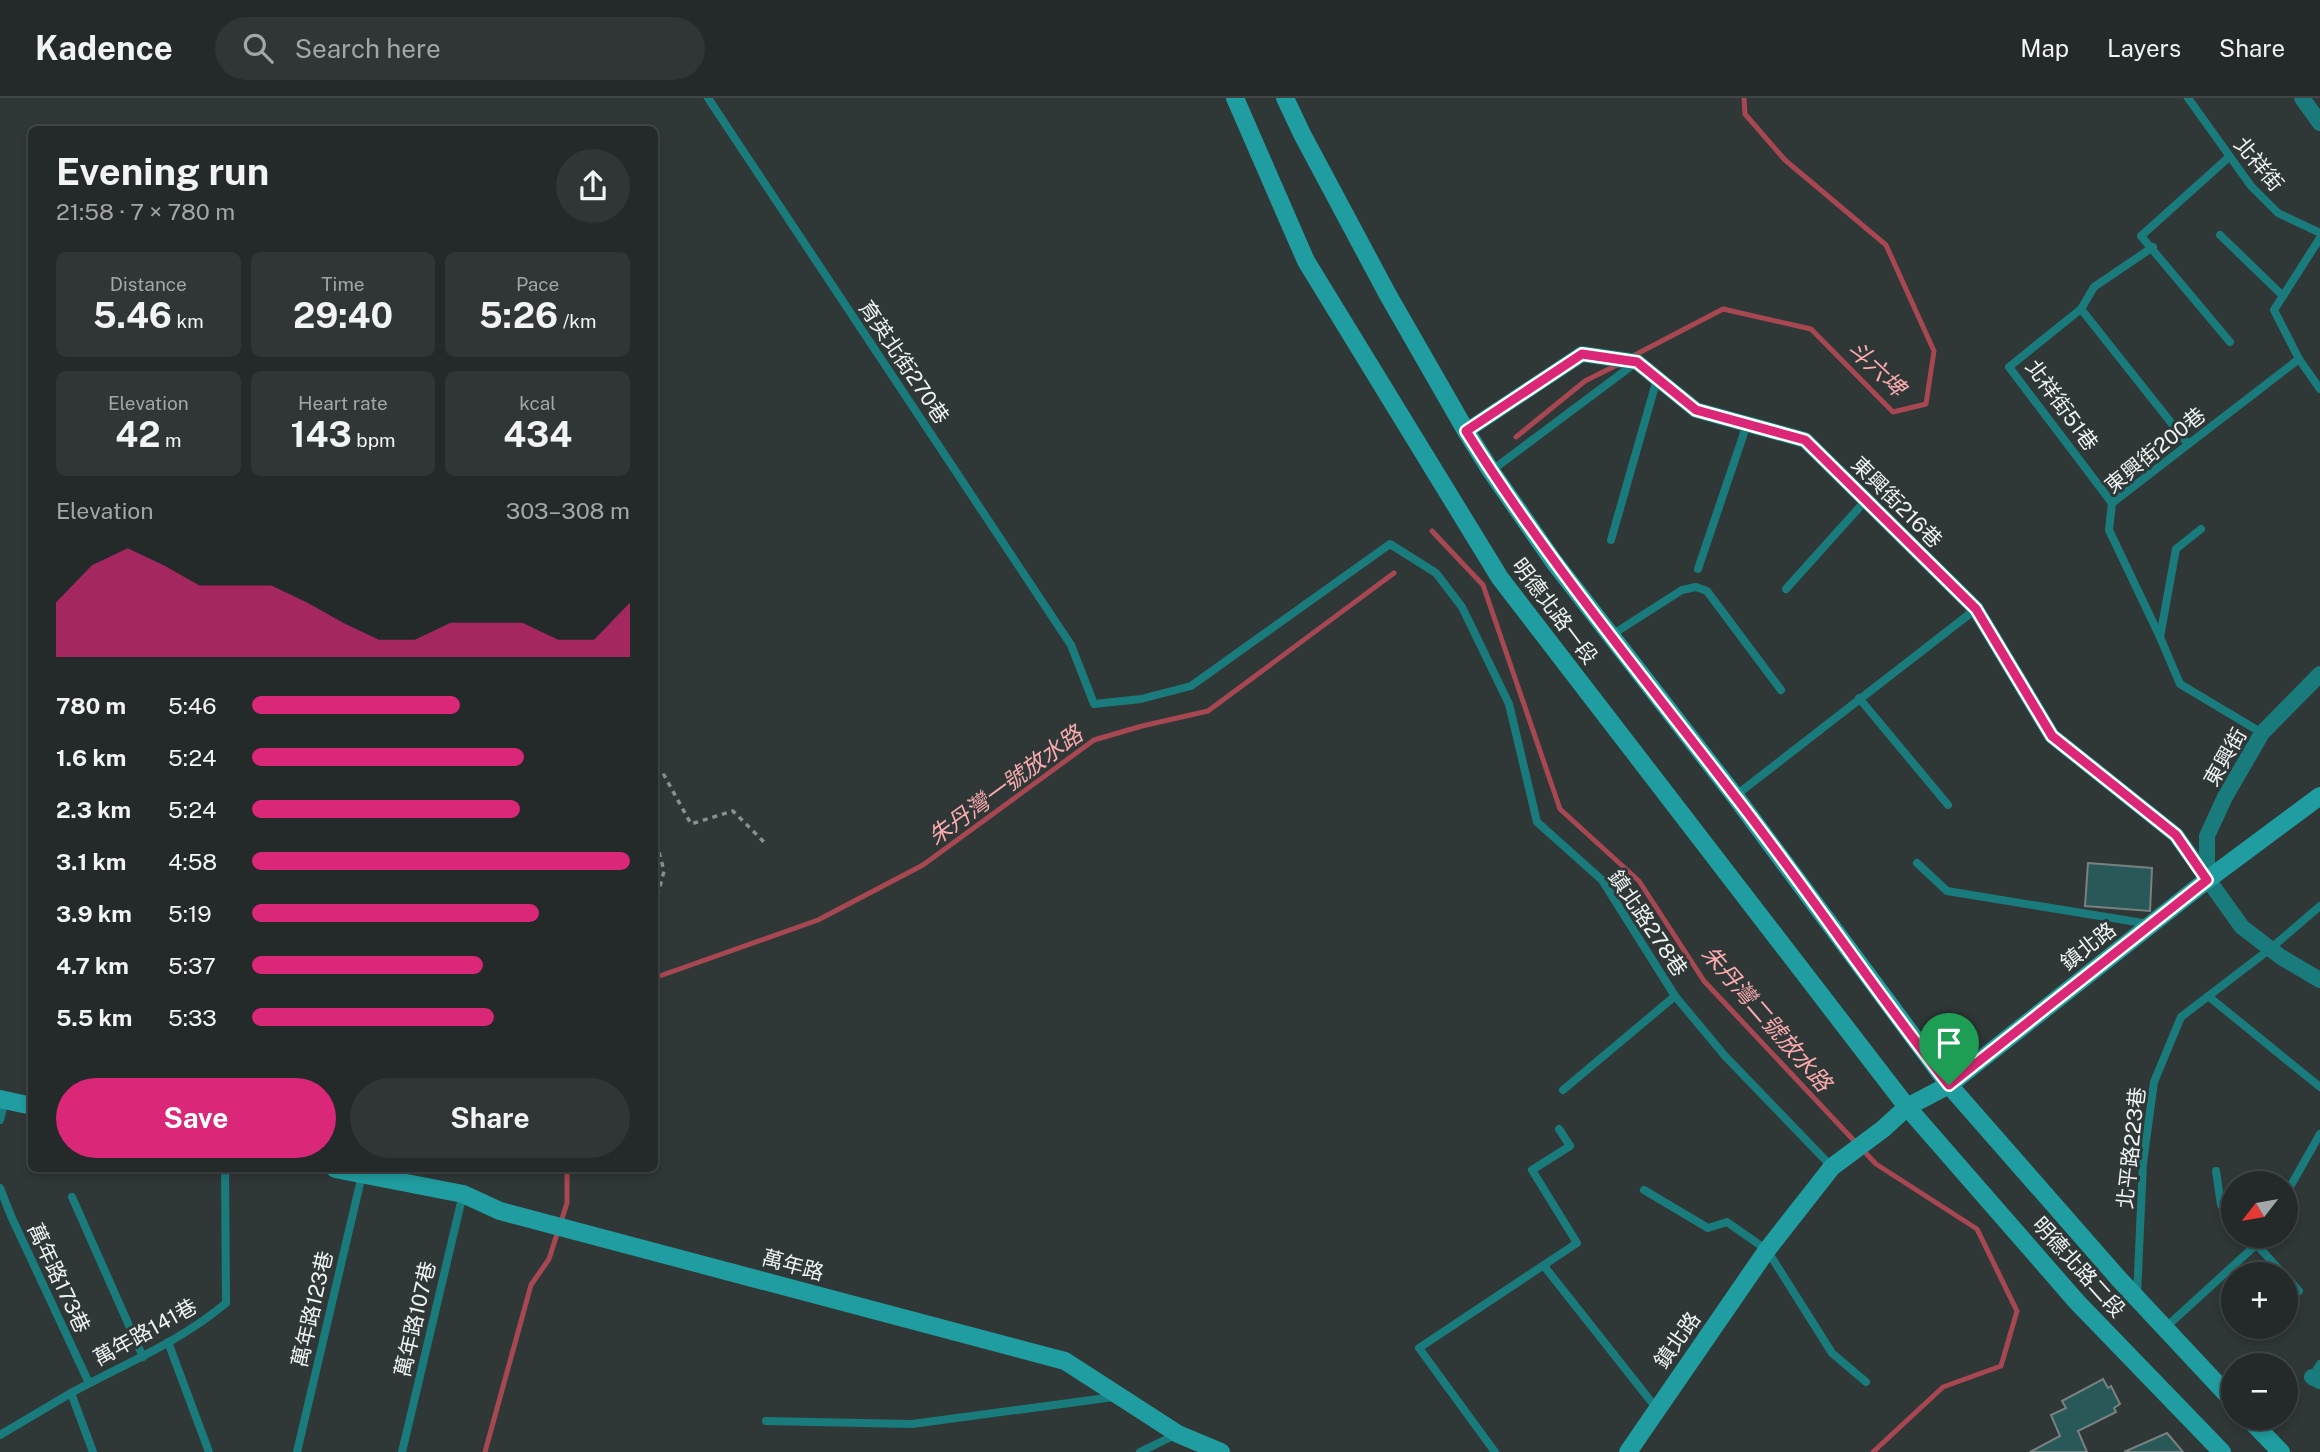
<!DOCTYPE html>
<html lang="en">
<head>
<meta charset="utf-8">
<style>
	:root { --surface:#242929; --page:#303535; --text:#f1f3f6; --muted:#a3a6a8; --line:#414546; --accent:#db2777 }
	body { margin:0; font-family:"Public Sans","Noto Sans TC",sans-serif; background:var(--page); color:var(--text); height:100vh; display:flex; flex-direction:column; font-size:26px; white-space:nowrap }
	* { box-sizing:border-box; margin:0 }
	p { font-size:23px; color:var(--muted) }
	.icon { flex:none; width:38px; height:38px; fill:none; stroke:currentColor; stroke-width:2; stroke-linecap:round; stroke-linejoin:round }
	.map { position:relative; flex:1; overflow:hidden }
	.details { position:absolute; left:28px; top:28px; width:630px; height:1046px; display:flex; flex-direction:column; background:var(--surface); border-radius:10px; box-shadow:0 4px 10px #0003,0 0 0 2px var(--line) }
	.details>* { flex:none }
	.needle { width:46px; rotate:239deg }
	.controls { position:absolute; left:2221px; top:1073px; display:grid; gap:14px }
	.controls a { display:grid; place-items:center; width:77px; height:77px; border-radius:50%; background:var(--surface); box-shadow:0 4px 10px #0003,0 0 0 2px var(--line); font-size:35px }
	.pin { position:absolute; display:grid; place-items:center; width:60px; height:60px; color:#fff; margin:-72px -30px; border-radius:50% 50% 50% 0; rotate:-45deg; box-shadow:0 0 7px #0007 }
	.pin .icon { rotate:45deg }
	.round { display:grid; place-items:center; flex:none; width:74px; height:74px; border-radius:37px; background:var(--page) }
	.headline { display:flex; align-items:center; justify-content:space-between; height:119px; padding:0 28px }
	h1 { font-size:38px; font-weight:700; line-height:52px }
	.stats { display:grid; grid-template-columns:repeat(3,1fr); gap:10px; height:119px; padding:7px 28px }
	.stats div { display:grid; align-content:center; border-radius:10px; background:var(--page); text-align:center }
	.stats b { font-size:35px; font-weight:700 }
	.stats small { font-size:19px; font-weight:400 }
	.stats p { font-size:19px }
	.chart { height:196px; padding:14px 28px }
	.chart p { display:flex; justify-content:space-between }
	.chart svg { width:100%; height:126px; margin-top:7px; fill:var(--accent); opacity:.7 }
	.action { display:flex; gap:14px; margin-top:auto; padding:14px 28px }
	.action a { flex:1; height:80px; border-radius:42px; background:var(--accent); color:#fff; font-size:28px; font-weight:700; line-height:80px; text-align:center }
	.action a+a { background:var(--page); color:var(--text) }
	ul { padding:0 28px; list-style:none; font-size:23px }
	li { display:grid; grid-template-columns:112px 84px 1fr; align-items:center; height:52px }
	li i { height:18px; border-radius:9px; background:var(--accent) }
	header { display:flex; align-items:center; gap:42px; box-sizing:border-box; height:98px; padding:0 35px; background:var(--surface); border-bottom:2px solid var(--line) }
	header strong { font-size:33px }
	nav { display:flex; gap:38px; margin-inline-start:auto; font-size:24px }
	.search { width:490px; height:63px; background:var(--page); display:flex; align-items:center; gap:18px; box-sizing:border-box; padding:0 24px; border-radius:38px; color:var(--muted); font-size:26px }
	.map>svg:first-child { display:block }
	.lines { fill:none; stroke-linecap:round; stroke-linejoin:round }
	.stream { stroke:#a74751; stroke-width:5 }
	.building { fill:#295858; stroke:#798080; stroke-width:2 }
	.path { stroke:#8a8f8f; stroke-width:3.5; stroke-dasharray:5 5; stroke-linecap:butt }
	.lane { stroke:#1a7b7d; stroke-width:8 }
	.street { stroke:#1a7b7d; stroke-width:16 }
	.secondary { stroke:#209da0; stroke-width:18 }
	.route-casing { stroke:#fff; stroke-width:14 }
	.route { stroke:#db2777; stroke-width:9 }
	.labels { text-anchor:middle; dominant-baseline:central; stroke-width:6; stroke-linejoin:round; paint-order:stroke }
	.street-label { font-size:21px; fill:#eef2f2; stroke:#303737 }
	.water-label { font-size:23px; font-style:italic; fill:#fbabaf; stroke:#303737 }
</style>
</head>
<body>
<header>
<strong>Kadence</strong>
<div class="search"><svg class="icon" aria-label="search" viewBox="0 0 24 24"><circle cx="10" cy="10" r="6"/><path d="M15 15l6 6"/></svg>Search here</div>
<nav><a>Map</a><a>Layers</a><a>Share</a></nav>
</header>
<div class="map">
<svg width="2320" height="1354" viewBox="0 0 2320 1354">
	<rect width="100%" height="100%" fill="#303737"/>
	<g class="lines">
		<g class="stream">
			<path d="M 1631,259 L 1723,211 L 1811,231 L 1893,314 L 1926,306 L 1934,253 L 1886,147 L 1785,62 L 1745,16 L 1744,0"/>
			<path d="M 1516,339 L 1585,283 L 1619,266"/>
			<path d="M 1432,433 L 1483,487 L 1560,711 L 1639,783 L 1704,883 L 1876,1066 L 1977,1131 L 2017,1213 L 2001,1268 L 1943,1289 L 1873,1354"/>
			<path d="M 654,880 L 818,822 L 923,767 L 1094,642 L 1142,628 L 1208,613 L 1394,475"/>
			<path d="M 485,1354 L 531,1187 L 549,1161 L 567,1105 L 567,1071"/>
		</g>
	</g>
	<g class="building">
		<path d="M 2088,765 L 2152,770 L 2150,813 L 2085,808 Z"/>
		<path d="M 2103,1281 L 2108,1290 L 2111,1288 L 2120,1306 L 2114,1310 L 2116,1314 L 2078,1333 L 2087,1354 L 2030,1354 L 2060,1338 L 2051,1317 L 2066,1310 L 2062,1303 Z"/>
		<path d="M 2167,1335 L 2183,1354 L 2124,1354 Z"/>
	</g>
	<g class="lines">
		<g class="path">
			<path d="M 654,683 L 664,677 L 691,726 L 733,713 L 764,744"/>
			<path d="M 654,735 L 664,773 L 654,812"/>
		</g>
		<g class="lane">
			<path d="M 708,0 L 1071,547 L 1094,606 L 1141,601 L 1191,588 L 1390,446 L 1436,475 L 1462,509 L 1509,606 L 1537,724 L 1602,782 L 1675,898 L 1725,958 L 1832,1069"/>
			<path d="M 2188,0 L 2251,88 L 2278,115 L 2320,135"/>
			<path d="M 2229,59 L 2141,138 L 2230,244"/>
			<path d="M 2220,137 L 2283,198"/>
			<path d="M 2153,149 L 2094,189 L 2081,211 L 2188,346"/>
			<path d="M 2081,211 L 2009,269 L 2112,405"/>
			<path d="M 2320,291 L 2299,261 L 2274,212 L 2320,140"/>
			<path d="M 1491,373 L 1634,266"/>
			<path d="M 2201,431 L 2176,451 L 2160,539 L 2180,586 L 2262,635"/>
			<path d="M 1611,442 L 1657,281"/>
			<path d="M 1698,471 L 1747,326"/>
			<path d="M 1786,491 L 1866,402"/>
			<path d="M 1610,538 L 1682,492 L 1696,489 L 1707,493 L 1781,592"/>
			<path d="M 2160,539 L 2109,432 L 2112,405 L 2299,261"/>
			<path d="M 1859,600 L 1948,707"/>
			<path d="M 1735,698 L 1976,511"/>
			<path d="M 1917,765 L 1947,793 L 2149,826"/>
			<path d="M 2208,898 L 2320,989"/>
			<path d="M 1563,992 L 1675,898"/>
			<path d="M 0,1022 L 5,1002"/>
			<path d="M 2216,1073 L 2221,1107 L 2233,1120"/>
			<path d="M 0,1090 L 11,1118 L 89,1285"/>
			<path d="M 1644,1092 L 1708,1130 L 1727,1124 L 1767,1152 L 1832,1255 L 1866,1284"/>
			<path d="M 2286,1096 L 2320,1036"/>
			<path d="M 72,1099 L 143,1259"/>
			<path d="M 2249,1138 L 2283,1176"/>
			<path d="M 1544,1168 L 1657,1311"/>
			<path d="M 2286,1178 L 2299,1193"/>
			<path d="M 2137,1197 L 2143,1065 L 2154,984 L 2181,919 L 2270,851 L 2320,808"/>
			<path d="M 2165,1230 L 2257,1146 L 2261,1138"/>
			<path d="M 168,1244 L 209,1354"/>
			<path d="M 2312,1279 L 2320,1266"/>
			<path d="M 71,1295 C 124,1266 180,1244 226,1205 L 225,1071"/>
			<path d="M 766,1323 L 912,1326 L 1114,1299"/>
			<path d="M 0,1337 L 71,1295 L 93,1354"/>
			<path d="M 297,1354 L 362,1077"/>
			<path d="M 402,1354 L 463,1096"/>
			<path d="M 1140,1354 L 1175,1337"/>
			<path d="M 1495,1354 L 1419,1250 L 1577,1145 L 1532,1072 L 1570,1048 L 1559,1031"/>
		</g>
		<g class="street">
			<path d="M 2302,0 L 2320,25"/>
			<path d="M 1466,333 L 1582,256 L 1637,264 L 1696,312 L 1805,342 L 1976,511 L 2052,638 L 2176,737 L 2242,829 L 2281,859 L 2320,882"/>
			<path d="M 2207,782 L 2207,738 L 2225,699 L 2262,635 L 2320,576"/>
			<path d="M 2312,1279 L 2320,1283"/>
		</g>
		<g class="secondary">
			<path d="M 1235,0 L 1306,163 L 1500,480 L 1907,1009 L 2077,1204 L 2222,1354"/>
			<path d="M 1285,0 L 1302,36 L 1388,197 L 1466,333 L 1491,373 L 1554,464 L 1735,698 L 1949,987 L 2119,1181 L 2233,1303"/>
			<path d="M 0,1001 L 32,1008"/>
			<path d="M 335,1071 L 463,1096 L 500,1113 L 1065,1263 L 1178,1336 L 1221,1354"/>
			<path d="M 2248,1320 L 2281,1354"/>
			<path d="M 1628,1354 L 1767,1152 L 1832,1069 L 1883,1031 L 1907,1009 L 1949,987 L 2207,782 L 2320,698"/>
		</g>
	</g>
	<g class="lines">
		<defs>
			<path id="route" d="M 1582,256 L 1637,264 L 1696,312 L 1805,342 L 1976,511 L 2052,638 L 2176,737 L 2207,782 L 1949,987 C 1875,893 1808,792 1734,697 C 1642,577 1546,461 1466,333 Z"/>
		</defs>
		<use href="#route" class="route-casing"/>
		<use href="#route" class="route"/>
	</g>
	<g class="labels">
		<g class="street-label">
			<text transform="translate(2259 66) rotate(50)">北祥街</text>
			<text transform="translate(904 264) rotate(56)">育英北街270巷</text>
			<text transform="translate(2062 307) rotate(54)">北祥街51巷</text>
			<text transform="translate(2155 352) rotate(-39)">東興街200巷</text>
			<text transform="translate(1897 404) rotate(45)">東興街216巷</text>
			<text transform="translate(1555 513) rotate(53)">明德北路一段</text>
			<text transform="translate(2225 659) rotate(-60)">東興街</text>
			<text transform="translate(1648 825) rotate(56)">鎮北路278巷</text>
			<text transform="translate(2088 848) rotate(-38)">鎮北路</text>
			<text transform="translate(2131 1050) rotate(-84)">北平路223巷</text>
			<text transform="translate(793 1167) rotate(15)">萬年路</text>
			<text transform="translate(2079 1169) rotate(48)">明德北路二段</text>
			<text transform="translate(59 1180) rotate(65)">萬年路173巷</text>
			<text transform="translate(312 1211) rotate(-77)">萬年路123巷</text>
			<text transform="translate(415 1221) rotate(-77)">萬年路107巷</text>
			<text transform="translate(145 1234) rotate(-29)">萬年路141巷</text>
			<text transform="translate(1677 1242) rotate(-55)">鎮北路</text>
		</g>
		<g class="water-label">
			<text transform="translate(1877 270) rotate(43)">斗六埤</text>
			<text transform="translate(1005 687) rotate(-36)">朱丹灣一號放水路</text>
			<text transform="translate(1767 920) rotate(49)">朱丹灣二號放水路</text>
		</g>
	</g>
</svg>
<div class="controls">
<a><svg class="needle" viewBox="-14 -14 28 28"><path d="M0-13l5 13h-10z" fill="#e53935"/><path d="M0 13l5-13h-10z" fill="#a3a6a8"/></svg></a>
<a>+</a>
<a>−</a>
</div>
<div class="pin" style="left:1949px;top:987px;background:#1e9e55"><svg class="icon" aria-label="arrive" viewBox="0 0 24 24"><path d="M6 21V4h12l-3 4 3 4H6"/></svg></div>
<section class="details">
<div class="headline"><div><h1>Evening run</h1><p>21:58 · 7 × 780 m</p></div><a class="round"><svg class="icon" aria-label="share" viewBox="0 0 24 24"><path d="M12 15V3M7 8l5-5 5 5M5 13v7h14v-7"/></svg></a></div>
<div class="stats">
<div><p>Distance</p><b>5.46<small> km</small></b></div>
<div><p>Time</p><b>29:40</b></div>
<div><p>Pace</p><b>5:26<small> /km</small></b></div>
</div>
<div class="stats">
<div><p>Elevation</p><b>42<small> m</small></b></div>
<div><p>Heart rate</p><b>143<small> bpm</small></b></div>
<div><p>kcal</p><b>434</b></div>
</div>
<div class="chart"><p><span>Elevation</span>303–308 m</p>
<svg viewBox="0 0 160 44" preserveAspectRatio="none"><path d="M0 44V25L10 12L20 6L30 12L40 19L50 19L60 19L70 25L80 32L90 38L100 38L110 32L120 32L130 32L140 38L150 38L160 25V44z"/></svg>
</div>
<ul>
<li><b>780 m</b>5:46<i style="width:55%"></i></li>
<li><b>1.6 km</b>5:24<i style="width:72%"></i></li>
<li><b>2.3 km</b>5:24<i style="width:71%"></i></li>
<li><b>3.1 km</b>4:58<i style="width:100%"></i></li>
<li><b>3.9 km</b>5:19<i style="width:76%"></i></li>
<li><b>4.7 km</b>5:37<i style="width:61%"></i></li>
<li><b>5.5 km</b>5:33<i style="width:64%"></i></li>
</ul>
<div class="action"><a>Save</a><a>Share</a></div>
</section>
</div>
</body>
</html>
